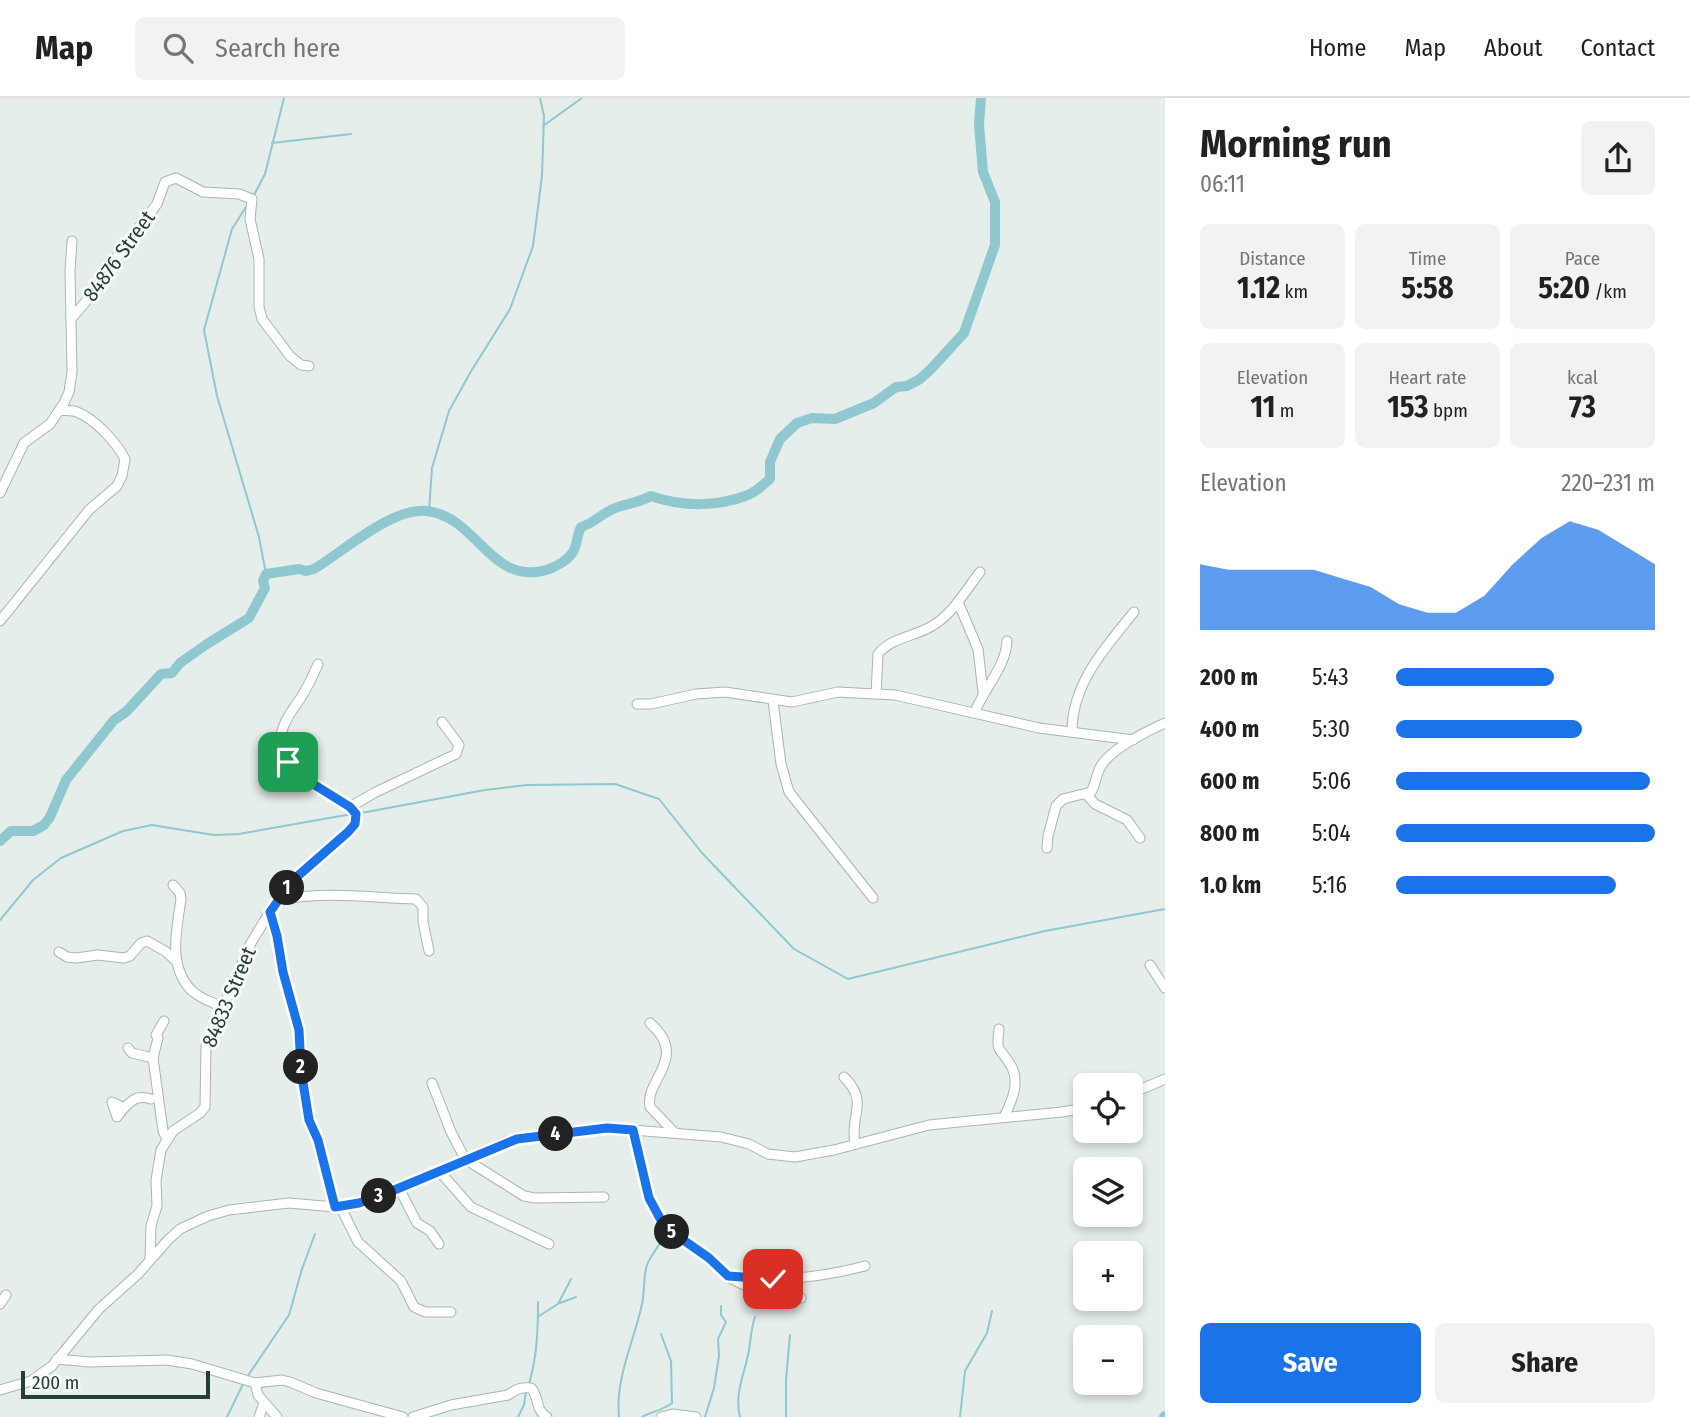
<!DOCTYPE html>
<html lang="en">
<head>
<meta charset="utf-8">
<style>
	:root { --surface:#fff; --page:#f2f2f2; --text:#202124; --muted:#757577; --line:#e0e0e0; --accent:#1a73e8 }
	body { margin:0; font-family:"Fira Sans Condensed",sans-serif; background:var(--page); color:var(--text); height:100vh; display:flex; flex-direction:column; font-size:26px; white-space:nowrap }
	* { box-sizing:border-box; margin:0 }
	p { font-size:23px; color:var(--muted) }
	.icon { flex:none; width:38px; height:38px; fill:none; stroke:currentColor; stroke-width:2; stroke-linecap:round; stroke-linejoin:round }
	.map { position:relative; flex:1; overflow:hidden }
	.details { display:flex; flex-direction:column; background:var(--surface); width:525px }
	.details>* { flex:none }
	.buttons { position:absolute; left:1073px; top:975px; display:grid; gap:14px }
	.buttons a { display:grid; place-items:center; width:70px; height:70px; border-radius:10px; background:var(--surface); box-shadow:0 4px 10px #0003; font-size:35px }
	.scale { position:absolute; left:21px; bottom:18px; width:189px; box-sizing:border-box; padding-left:7px; border:4px solid #253f38; border-top:0; font-size:19px; line-height:24px; white-space:nowrap; color:#253f38; -webkit-text-stroke:5px #f6faf8; paint-order:stroke }
	.pin { position:absolute; display:grid; place-items:center; width:60px; height:60px; color:#fff; margin:-30px; border-radius:14px; box-shadow:0 4px 10px #0006 }
	.km { position:absolute; width:35px; height:35px; margin:-18px; border-radius:50%; background:#222; color:#fff; font-size:19px; line-height:35px; text-align:center }
	.round { display:grid; place-items:center; flex:none; width:74px; height:74px; border-radius:10px; background:var(--page) }
	.headline { display:flex; align-items:center; justify-content:space-between; height:119px; padding:0 35px }
	h1 { font-size:38px; font-weight:700; line-height:52px }
	.stats { display:grid; grid-template-columns:repeat(3,1fr); gap:10px; height:119px; padding:7px 35px }
	.stats div { display:grid; align-content:center; border-radius:10px; background:var(--page); text-align:center }
	.stats b { font-size:30px; font-weight:700 }
	.stats small { font-size:19px; font-weight:400 }
	.stats p { font-size:19px }
	.chart { height:196px; padding:14px 35px }
	.chart p { display:flex; justify-content:space-between }
	.chart svg { width:100%; height:126px; margin-top:7px; fill:var(--accent); opacity:.7 }
	.primary-button { display:flex; gap:14px; margin-top:auto; padding:14px 35px }
	.primary-button a { flex:1; height:80px; border-radius:10px; background:var(--accent); color:#fff; font-size:28px; font-weight:700; line-height:80px; text-align:center }
	.primary-button a+a { background:var(--page); color:var(--text) }
	ul { padding:0 35px; list-style:none; font-size:23px }
	li { display:grid; grid-template-columns:112px 84px 1fr; align-items:center; height:52px }
	li i { height:18px; border-radius:9px; background:var(--accent) }
	header { display:flex; align-items:center; gap:42px; box-sizing:border-box; height:98px; padding:0 35px; background:var(--surface); border-bottom:2px solid var(--line) }
	header strong { font-size:33px }
	nav { display:flex; gap:38px; margin-inline-start:auto; font-size:24px }
	.search { width:490px; height:63px; background:var(--page); display:flex; align-items:center; gap:18px; box-sizing:border-box; padding:0 24px; border-radius:10px; color:var(--muted); font-size:26px }
	main { display:flex; flex:1; min-height:0 }
	.map>svg:first-child { display:block }
	.lines { fill:none; stroke-linecap:round; stroke-linejoin:round }
	.stream { stroke:#90c8d0; stroke-width:2 }
	.river { stroke:#90c8d0; stroke-width:10 }
	.minor-casing { stroke:#a8b6b1; stroke-width:11 }
	.minor { stroke:#fff; stroke-width:9 }
	.route-casing { stroke:#fff; stroke-width:14 }
	.route { stroke:#1a73e8; stroke-width:9 }
	.labels { text-anchor:middle; dominant-baseline:central; stroke-width:6; stroke-linejoin:round; paint-order:stroke }
	.street-label { font-size:21px; fill:#253f38; stroke:#f6faf8 }
</style>
</head>
<body>
<header>
<strong>Map</strong>
<div class="search"><svg class="icon" aria-label="search" viewBox="0 0 24 24"><circle cx="10" cy="10" r="6"/><path d="M15 15l6 6"/></svg>Search here</div>
<nav><a>Home</a><a>Map</a><a>About</a><a>Contact</a></nav>
</header>
<main>
<div class="map">
<svg width="1165" height="1319" viewBox="0 0 1165 1319">
	<rect width="100%" height="100%" fill="#e5eeea"/>
	<g class="lines">
		<g class="stream">
			<path d="M 543,28 L 582,0"/>
			<path d="M 272,45 L 351,36"/>
			<path d="M 253,99 L 265,76 L 284,0"/>
			<path d="M 246,109 L 232,131 L 204,232 L 217,298 L 259,439 L 266,476"/>
			<path d="M 429,413 L 432,370 L 449,313 L 470,275 L 510,211 L 533,148 L 542,78 L 544,18 L 540,0"/>
			<path d="M 361,715 L 485,692 L 527,687 L 615,686 L 659,701 L 702,755 L 794,851 L 848,881 L 1045,833 L 1165,811"/>
			<path d="M 0,822 L 33,782 L 61,760 L 123,733 L 152,727 L 214,737 L 239,736 L 352,716"/>
			<path d="M 560,1205 L 576,1199"/>
			<path d="M 539,1218 L 558,1206 L 571,1181"/>
			<path d="M 247,1279 L 289,1217 L 302,1171 L 315,1136"/>
			<path d="M 529,1286 C 537,1259 538,1232 538,1204"/>
			<path d="M 227,1319 L 244,1284"/>
			<path d="M 518,1319 L 524,1307 L 526,1293"/>
			<path d="M 619,1319 C 615,1280 634,1244 642,1206 C 645,1194 643,1178 647,1167 C 650,1159 657,1151 661,1143"/>
			<path d="M 642,1319 C 652,1313 662,1313 672,1305 L 671,1263 L 661,1236"/>
			<path d="M 705,1319 L 714,1290 L 719,1258 L 718,1241 L 726,1224 L 721,1217 L 721,1208"/>
			<path d="M 740,1319 C 734,1294 745,1276 749,1252 C 751,1240 751,1230 755,1219"/>
			<path d="M 786,1319 L 786,1282 L 790,1237"/>
			<path d="M 960,1319 L 965,1273 L 987,1235 L 992,1213"/>
		</g>
		<g class="river">
			<path d="M 0,743 L 11,733 L 33,733 L 44,727 L 50,719 L 66,682 L 114,622 L 126,614 L 161,576 L 172,575 L 180,565 L 207,546 L 249,520 L 265,490 L 263,483 L 266,476 L 299,471 L 306,473 L 314,471 C 344,453 392,409 427,413 C 479,419 492,493 552,470 C 560,466 568,462 573,454 C 577,447 577,437 581,429 C 595,425 604,413 618,409 C 630,405 640,404 651,398 C 682,409 717,409 748,397 C 756,394 763,387 770,381 L 770,364 L 780,341 L 797,325 L 812,320 L 835,321 L 874,305 L 896,289 L 907,288 L 920,281 L 931,271 L 964,235 L 995,147 L 995,104 L 983,74 L 979,27 L 981,0"/>
			<path d="M 1164,1319 L 1165,1318"/>
		</g>
		<defs>
			<g id="minor">
				<path d="M 71,221 L 88,201 L 103,177 L 157,106 L 165,84 L 176,80 L 203,94 L 239,96 L 252,101 L 250,121 L 259,161 L 259,209 L 262,221 L 290,258 L 301,267 L 309,268"/>
				<path d="M 0,395 L 24,345 L 50,326 L 64,305 L 69,294 L 72,274 L 70,173 L 72,143"/>
				<path d="M 958,504 L 978,551 L 983,594"/>
				<path d="M 0,523 L 89,412 L 117,388 L 122,378 L 125,361 C 116,344 95,321 77,314 C 72,312 65,313 60,312"/>
				<path d="M 876,596 L 878,556 C 892,539 914,539 932,528 C 953,516 965,493 980,474"/>
				<path d="M 773,603 L 781,666 L 789,694 L 873,800"/>
				<path d="M 637,606 L 651,606 L 696,596 L 725,594 L 792,604 L 838,594 L 895,597 L 1039,630 L 1133,642"/>
				<path d="M 975,614 C 984,590 1006,569 1007,543"/>
				<path d="M 1072,634 C 1072,585 1105,550 1134,514"/>
				<path d="M 1086,696 L 1095,706 L 1127,722 L 1140,740"/>
				<path d="M 350,709 L 374,695 L 456,656 L 459,647 L 442,624"/>
				<path d="M 1047,750 L 1048,738 L 1056,708 L 1063,701 L 1091,694 C 1096,686 1096,676 1101,668 C 1111,651 1147,633 1165,625"/>
				<path d="M 173,787 L 180,795 L 181,801 C 177,831 167,868 192,893 C 201,901 212,904 222,909"/>
				<path d="M 277,803 C 321,792 371,800 416,801 L 423,809 L 423,824 L 429,853"/>
				<path d="M 269,814 L 277,838 L 283,874 L 299,932 L 301,972 L 309,1022 L 318,1042 L 335,1109"/>
				<path d="M 59,854 L 67,859 L 76,860 L 98,857 L 124,860 L 130,858 L 141,845 L 147,843 L 165,853 L 177,864"/>
				<path d="M 1150,867 L 1165,890"/>
				<path d="M 164,923 L 156,937 L 158,940 L 153,960 L 163,1033 L 167,1041"/>
				<path d="M 650,925 C 690,960 644,982 650,1009 L 675,1035"/>
				<path d="M 999,931 C 996,956 999,948 1010,966 C 1021,983 1012,1003 1004,1019"/>
				<path d="M 128,950 L 132,955 L 153,960"/>
				<path d="M 844,979 C 870,1005 849,1016 855,1046"/>
				<path d="M 432,985 L 451,1034 L 465,1061 L 524,1098 L 535,1100 L 604,1099"/>
				<path d="M 1130,996 L 1165,981"/>
				<path d="M 124,1010 L 117,1019 L 112,1004 L 124,1010 C 133,1001 138,997 151,1001"/>
				<path d="M 633,1032 L 649,1100 L 662,1124 L 669,1132 L 709,1160 L 728,1179 L 762,1196 L 773,1200 L 801,1200"/>
				<path d="M 440,1074 L 471,1109 L 549,1146"/>
				<path d="M 399,1090 L 417,1125 L 430,1133 L 439,1146"/>
				<path d="M 340,1108 L 358,1144 L 401,1183 L 414,1209 L 425,1214 L 451,1214"/>
				<path d="M 150,1161 L 151,1128 L 157,1108 L 156,1082 L 161,1052 L 173,1033 L 200,1015 L 205,1009 L 206,948 L 251,845 L 274,807 L 292,783 L 355,726 L 356,716 L 350,709 L 310,684 L 280,656 C 278,632 287,619 300,601 C 307,590 313,578 318,566"/>
				<path d="M 737,1180 C 780,1184 823,1179 865,1168"/>
				<path d="M 0,1206 L 6,1197"/>
				<path d="M 57,1261 L 89,1264 L 167,1262 L 192,1266 L 255,1285 L 282,1282 L 290,1284 L 316,1295 L 403,1319"/>
				<path d="M 255,1285 L 258,1297 L 277,1319"/>
				<path d="M 0,1292 L 31,1283 L 52,1268 L 99,1211 L 138,1176 L 168,1142 L 180,1131 L 208,1118 L 229,1112 L 289,1105 L 335,1109 L 359,1105 L 440,1074 L 507,1043 L 581,1033 L 607,1030 L 721,1039 L 749,1046 L 768,1056 L 795,1059 L 834,1052 L 929,1027 L 1062,1014 L 1085,1010"/>
				<path d="M 259,1319 L 264,1305"/>
				<path d="M 413,1319 L 451,1307 L 508,1297 C 516,1291 521,1289 531,1290 C 540,1299 534,1311 547,1319"/>
				<path d="M 661,1319 L 673,1316 L 696,1319"/>
			</g>
		</defs>
		<use href="#minor" class="minor-casing"/>
		<use href="#minor" class="minor"/>
	</g>
	<g class="lines">
		<defs>
			<path id="route" d="M 288,664 L 310,684 L 350,709 L 356,716 L 355,726 L 348,734 L 292,783 L 270,814 L 277,838 L 283,874 L 299,932 L 301,972 L 309,1022 L 318,1042 L 335,1109 L 359,1105 L 380,1098 L 517,1041 L 607,1030 L 633,1032 L 649,1100 L 662,1124 L 669,1132 L 709,1160 L 728,1178 L 773,1181"/>
		</defs>
		<use href="#route" class="route-casing"/>
		<use href="#route" class="route"/>
	</g>
	<g class="labels">
		<g class="street-label">
			<text transform="translate(119 158) rotate(-54)">84876 Street</text>
			<text transform="translate(229 899) rotate(-67)">84833 Street</text>
		</g>
	</g>
</svg>
<div class="buttons">
<a><svg class="icon" aria-label="locate" viewBox="0 0 24 24"><circle cx="12" cy="12" r="6"/><path d="M12 2v4M12 18v4M2 12h4M18 12h4"/></svg></a>
<a><svg class="icon" aria-label="layers" viewBox="0 0 24 24"><path d="M12 4l9 5-9 5-9-5zM3 14l9 5 9-5"/></svg></a>
<a>+</a>
<a>−</a>
</div>
<div class="scale">200 m</div>
<div class="pin" style="left:288px;top:664px;background:#1e9e55"><svg class="icon" aria-label="arrive" viewBox="0 0 24 24"><path d="M6 21V4h12l-3 4 3 4H6"/></svg></div>
<div class="pin" style="left:773px;top:1181px;background:#d93025"><svg class="icon" aria-label="check" viewBox="0 0 24 24"><path d="M5 12l5 5 9-10"/></svg></div>
<b class="km" style="left:287px;top:790px">1</b>
<b class="km" style="left:301px;top:969px">2</b>
<b class="km" style="left:379px;top:1098px">3</b>
<b class="km" style="left:556px;top:1036px">4</b>
<b class="km" style="left:672px;top:1134px">5</b>
</div>
<section class="details">
<div class="headline"><div><h1>Morning run</h1><p>06:11</p></div><a class="round"><svg class="icon" aria-label="share" viewBox="0 0 24 24"><path d="M12 15V3M7 8l5-5 5 5M5 13v7h14v-7"/></svg></a></div>
<div class="stats">
<div><p>Distance</p><b>1.12<small> km</small></b></div>
<div><p>Time</p><b>5:58</b></div>
<div><p>Pace</p><b>5:20<small> /km</small></b></div>
</div>
<div class="stats">
<div><p>Elevation</p><b>11<small> m</small></b></div>
<div><p>Heart rate</p><b>153<small> bpm</small></b></div>
<div><p>kcal</p><b>73</b></div>
</div>
<div class="chart"><p><span>Elevation</span>220–231 m</p>
<svg viewBox="0 0 160 44" preserveAspectRatio="none"><path d="M0 44V21L10 23L20 23L30 23L40 23L50 26L60 29L70 35L80 38L90 38L100 32L110 21L120 12L130 6L140 9L150 15L160 21V44z"/></svg>
</div>
<ul>
<li><b>200 m</b>5:43<i style="width:61%"></i></li>
<li><b>400 m</b>5:30<i style="width:72%"></i></li>
<li><b>600 m</b>5:06<i style="width:98%"></i></li>
<li><b>800 m</b>5:04<i style="width:100%"></i></li>
<li><b>1.0 km</b>5:16<i style="width:85%"></i></li>
</ul>
<div class="primary-button"><a>Save</a><a>Share</a></div>
</section>
</main>
</body>
</html>
